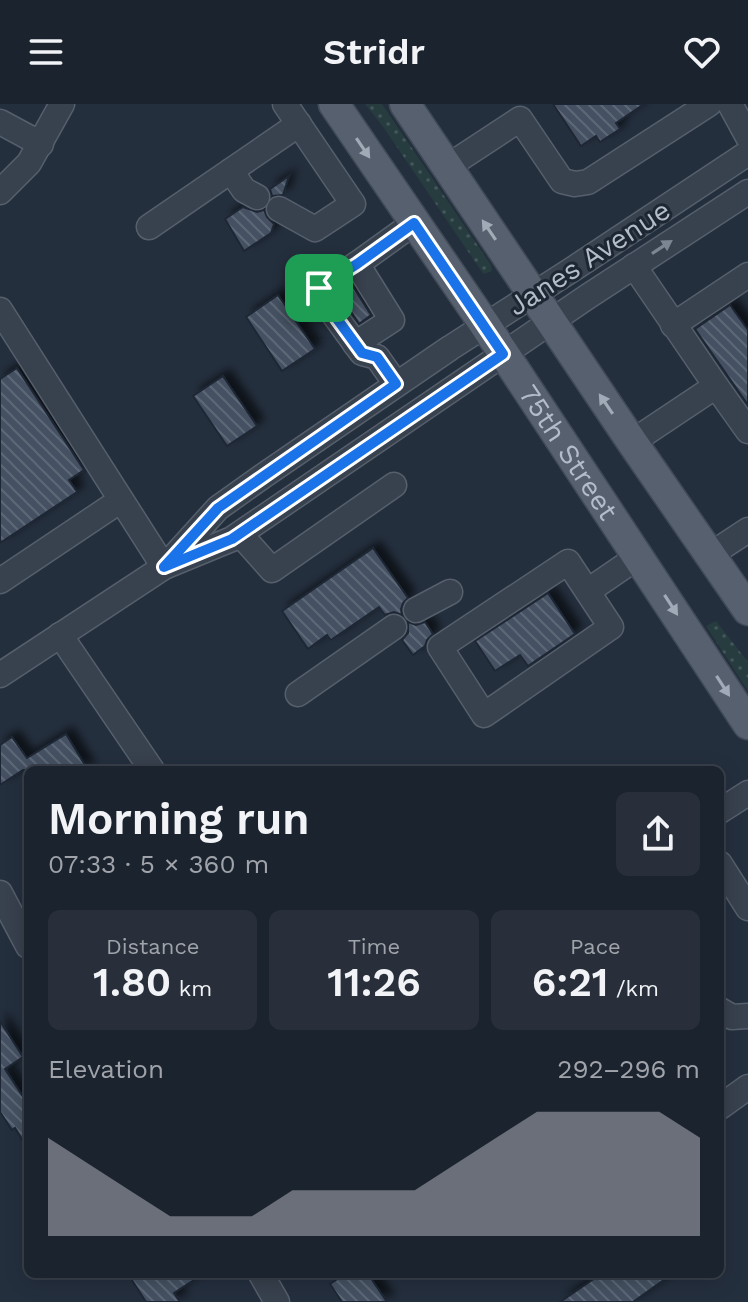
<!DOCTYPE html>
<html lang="en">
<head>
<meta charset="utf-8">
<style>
	:root { --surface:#1b232e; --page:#282f3a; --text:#f1f3f6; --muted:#a0a4aa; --line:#39404a; --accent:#8c9099 }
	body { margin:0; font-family:"Work Sans",sans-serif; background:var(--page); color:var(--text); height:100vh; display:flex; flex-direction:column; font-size:30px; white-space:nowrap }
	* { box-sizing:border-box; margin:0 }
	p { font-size:26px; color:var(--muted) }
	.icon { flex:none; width:44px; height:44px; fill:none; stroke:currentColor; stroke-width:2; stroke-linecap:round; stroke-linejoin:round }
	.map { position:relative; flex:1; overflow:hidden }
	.sheet { position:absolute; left:24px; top:662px; width:700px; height:512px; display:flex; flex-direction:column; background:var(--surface); border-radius:12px; box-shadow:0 4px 20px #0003,0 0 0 2px var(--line) }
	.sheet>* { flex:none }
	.pin { position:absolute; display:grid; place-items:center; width:68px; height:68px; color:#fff; margin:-34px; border-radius:16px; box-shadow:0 4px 12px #0006 }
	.round { display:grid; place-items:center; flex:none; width:84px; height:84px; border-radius:12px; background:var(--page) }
	.headline { display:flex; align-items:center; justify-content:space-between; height:136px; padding:0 24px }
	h1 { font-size:44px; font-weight:600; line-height:60px }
	.stats { display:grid; grid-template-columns:repeat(3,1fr); gap:12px; height:136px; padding:8px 24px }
	.stats div { display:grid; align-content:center; border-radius:12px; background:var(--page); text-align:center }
	.stats b { font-size:40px; font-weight:600 }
	.stats small { font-size:22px; font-weight:400 }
	.stats p { font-size:22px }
	.chart { height:224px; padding:16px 24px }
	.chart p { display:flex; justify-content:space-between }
	.chart svg { width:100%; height:144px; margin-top:8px; fill:var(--accent); opacity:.7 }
	header { display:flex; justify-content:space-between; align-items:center; height:104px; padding:0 24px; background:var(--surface); font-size:36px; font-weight:600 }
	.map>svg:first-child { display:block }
	.grass { fill:url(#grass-dots) }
	.building { fill:url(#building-back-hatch); stroke:#1f2835; stroke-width:2; filter:url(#shadow) }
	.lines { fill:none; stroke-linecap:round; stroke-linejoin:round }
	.minor-casing { stroke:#565f6c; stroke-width:27 }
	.major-casing { stroke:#414a57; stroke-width:33 }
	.minor { stroke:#38414e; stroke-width:24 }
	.major { stroke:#56606e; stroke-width:30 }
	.oneway { fill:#a1aab7 }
	.oneway2 { fill:#7c8592 }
	.route-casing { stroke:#fff; stroke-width:16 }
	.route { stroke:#1a73e8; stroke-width:10 }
	.labels { text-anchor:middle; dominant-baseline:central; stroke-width:6; stroke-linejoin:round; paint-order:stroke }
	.street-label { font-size:28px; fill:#b4bcc9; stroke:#1d2633 }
</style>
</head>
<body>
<header><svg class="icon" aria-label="menu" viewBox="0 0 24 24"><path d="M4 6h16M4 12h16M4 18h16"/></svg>Stridr<svg class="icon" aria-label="heart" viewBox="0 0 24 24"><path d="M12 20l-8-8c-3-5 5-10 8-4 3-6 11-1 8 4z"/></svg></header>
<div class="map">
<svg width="748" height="1198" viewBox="0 0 748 1198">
	<defs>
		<pattern id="grass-dots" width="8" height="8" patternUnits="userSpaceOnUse" patternTransform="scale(2)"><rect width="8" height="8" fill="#263c3f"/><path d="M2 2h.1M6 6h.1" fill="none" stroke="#435659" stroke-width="1.8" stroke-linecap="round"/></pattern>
		<pattern id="building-back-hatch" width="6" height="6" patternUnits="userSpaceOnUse" patternTransform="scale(2)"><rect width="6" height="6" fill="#455162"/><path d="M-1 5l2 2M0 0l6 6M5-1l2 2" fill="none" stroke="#5d6877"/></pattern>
		<filter id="shadow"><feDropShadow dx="7" dy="-7" stdDeviation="4" flood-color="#0009"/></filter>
	</defs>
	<rect width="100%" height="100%" fill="#242f3e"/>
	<g class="grass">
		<path d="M 365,0 L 382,0 L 491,161 L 492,167 L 484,170 L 482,168 L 384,24 Z"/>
		<path d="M 716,517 L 748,558 L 748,587 L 706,522 Z"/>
	</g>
	<g class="building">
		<path d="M 553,0 L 644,0 L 616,19 L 620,25 L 600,38 L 596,32 L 581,42 Z"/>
		<path d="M 289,72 L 283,91 L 272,92 L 270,85 Z"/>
		<path d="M 243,103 L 257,108 L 264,106 L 267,113 L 274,120 L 271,129 L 244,147 L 225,115 Z"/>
		<path d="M 352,181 L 371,211 L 359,220 L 339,189 Z"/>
		<path d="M 278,191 L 315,245 L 282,267 L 246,213 Z"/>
		<path d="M 730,201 L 748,226 L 748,301 L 695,225 Z"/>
		<path d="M 17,264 L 84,366 L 69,376 L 77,388 L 0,439 L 0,275 Z"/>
		<path d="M 223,272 L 257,322 L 227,342 L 193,292 Z"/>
		<path d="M 373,444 L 408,494 L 403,499 L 401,505 L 402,511 L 394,508 L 385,511 L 379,503 L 331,536 L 327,531 L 308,545 L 282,507 Z"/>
		<path d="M 548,489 L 575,530 L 528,562 L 520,551 L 495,567 L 475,537 Z"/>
		<path d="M 408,518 L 416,521 L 425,518 L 433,530 L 427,536 L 425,542 L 413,551 L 402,536 L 408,529 Z"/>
		<path d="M 66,630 L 88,666 L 23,666 L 0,681 L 0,641 L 12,633 L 27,654 Z"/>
		<path d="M 0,917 L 23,953 L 5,965 L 22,991 L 28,987 L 28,1045 L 15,1024 L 12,1026 L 0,1008 Z"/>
		<path d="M 128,1170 L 203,1170 L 174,1189 L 180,1198 L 146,1198 Z"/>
		<path d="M 345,1170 L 368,1170 L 387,1198 L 342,1198 L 330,1180 Z"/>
		<path d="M 601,1170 L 672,1170 L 633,1198 L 560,1198 Z"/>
	</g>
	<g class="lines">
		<defs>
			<g id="minor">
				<path d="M 730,0 L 748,33"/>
				<path d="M 0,18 L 41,40"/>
				<path d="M 447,63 L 520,15 L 562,77 L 575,80 L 588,78 L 709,0"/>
				<path d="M 231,67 L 244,86 L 257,93"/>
				<path d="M 0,88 L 29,59 L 62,0"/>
				<path d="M 279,105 L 315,125 L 353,100 L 285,0"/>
				<path d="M 149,123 L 299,20"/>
				<path d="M 0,206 L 164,463"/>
				<path d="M 673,221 L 748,171"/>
				<path d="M 355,240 L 392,216 L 357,160"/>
				<path d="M 396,280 L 377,253 L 362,249 L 335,212 L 319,184 L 357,160 L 414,119"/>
				<path d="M 716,282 L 748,327"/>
				<path d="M 632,338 L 716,282 L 634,162"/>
				<path d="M 240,430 L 272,466 L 394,381"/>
				<path d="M 710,451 L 748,426"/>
				<path d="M 169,458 L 218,404 L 263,372 L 450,244 L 573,165 L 748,49"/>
				<path d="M 568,458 L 611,523 L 484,611 L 440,543 Z"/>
				<path d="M 0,477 L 121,396"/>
				<path d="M 588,487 L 639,452"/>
				<path d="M 416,506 L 450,488"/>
				<path d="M 60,531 L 152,666"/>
				<path d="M 0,571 L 164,463 L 232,435 L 587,193 L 748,88"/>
				<path d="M 298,590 L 394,523"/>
				<path d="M 720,707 L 748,689"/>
				<path d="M 720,760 L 748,804"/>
				<path d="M 0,789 L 28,842"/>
				<path d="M 720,906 L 732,913 L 748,912"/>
				<path d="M 720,1003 L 748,983"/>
				<path d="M 261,1170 L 277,1198"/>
			</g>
			<g id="major">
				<path id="s1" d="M 334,0 L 485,221 L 748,620"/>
				<path d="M 405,0 L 632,338 L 748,506"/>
			</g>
		</defs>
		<use href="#minor" class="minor-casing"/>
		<use href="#major" class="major-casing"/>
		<use href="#minor" class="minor"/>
		<use href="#major" class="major"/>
	</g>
	<defs><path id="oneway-solid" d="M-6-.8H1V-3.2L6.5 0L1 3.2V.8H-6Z" transform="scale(2)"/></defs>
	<g class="oneway">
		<use href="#oneway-solid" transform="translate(363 44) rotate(56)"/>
		<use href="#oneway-solid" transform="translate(489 126) rotate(-124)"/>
		<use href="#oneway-solid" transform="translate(606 300) rotate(-124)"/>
		<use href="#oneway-solid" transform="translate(671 501) rotate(57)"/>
		<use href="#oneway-solid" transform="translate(723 582) rotate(57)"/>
	</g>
	<use class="oneway2" href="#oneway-solid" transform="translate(662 143) rotate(-33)"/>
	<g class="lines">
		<defs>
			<path id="route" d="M 414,119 L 503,250 L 232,435 L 164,463 L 218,404 L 396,280 L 377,253 L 362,249 L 335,212 L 319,184 L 357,160 Z"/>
		</defs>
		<use href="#route" class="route-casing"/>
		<use href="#route" class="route"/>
	</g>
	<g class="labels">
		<g class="street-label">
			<text transform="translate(589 154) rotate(-33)">Janes Avenue</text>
			<text stroke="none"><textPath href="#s1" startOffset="420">75th Street</textPath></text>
		</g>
	</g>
</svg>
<div class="pin" style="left:319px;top:184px;background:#1e9e55"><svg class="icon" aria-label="arrive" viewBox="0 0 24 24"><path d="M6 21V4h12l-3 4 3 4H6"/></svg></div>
<section class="sheet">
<div class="headline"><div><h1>Morning run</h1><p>07:33 · 5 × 360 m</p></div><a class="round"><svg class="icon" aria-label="share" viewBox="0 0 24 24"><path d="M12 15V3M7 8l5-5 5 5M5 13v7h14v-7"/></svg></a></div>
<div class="stats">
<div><p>Distance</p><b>1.80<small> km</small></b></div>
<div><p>Time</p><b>11:26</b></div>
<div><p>Pace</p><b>6:21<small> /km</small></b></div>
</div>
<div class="chart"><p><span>Elevation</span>292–296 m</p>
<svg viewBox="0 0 160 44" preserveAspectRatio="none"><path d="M0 44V14L10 22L20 30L30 38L40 38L50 38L60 30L70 30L80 30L90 30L100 22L110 14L120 6L130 6L140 6L150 6L160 14V44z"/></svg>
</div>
</section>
</div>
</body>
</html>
